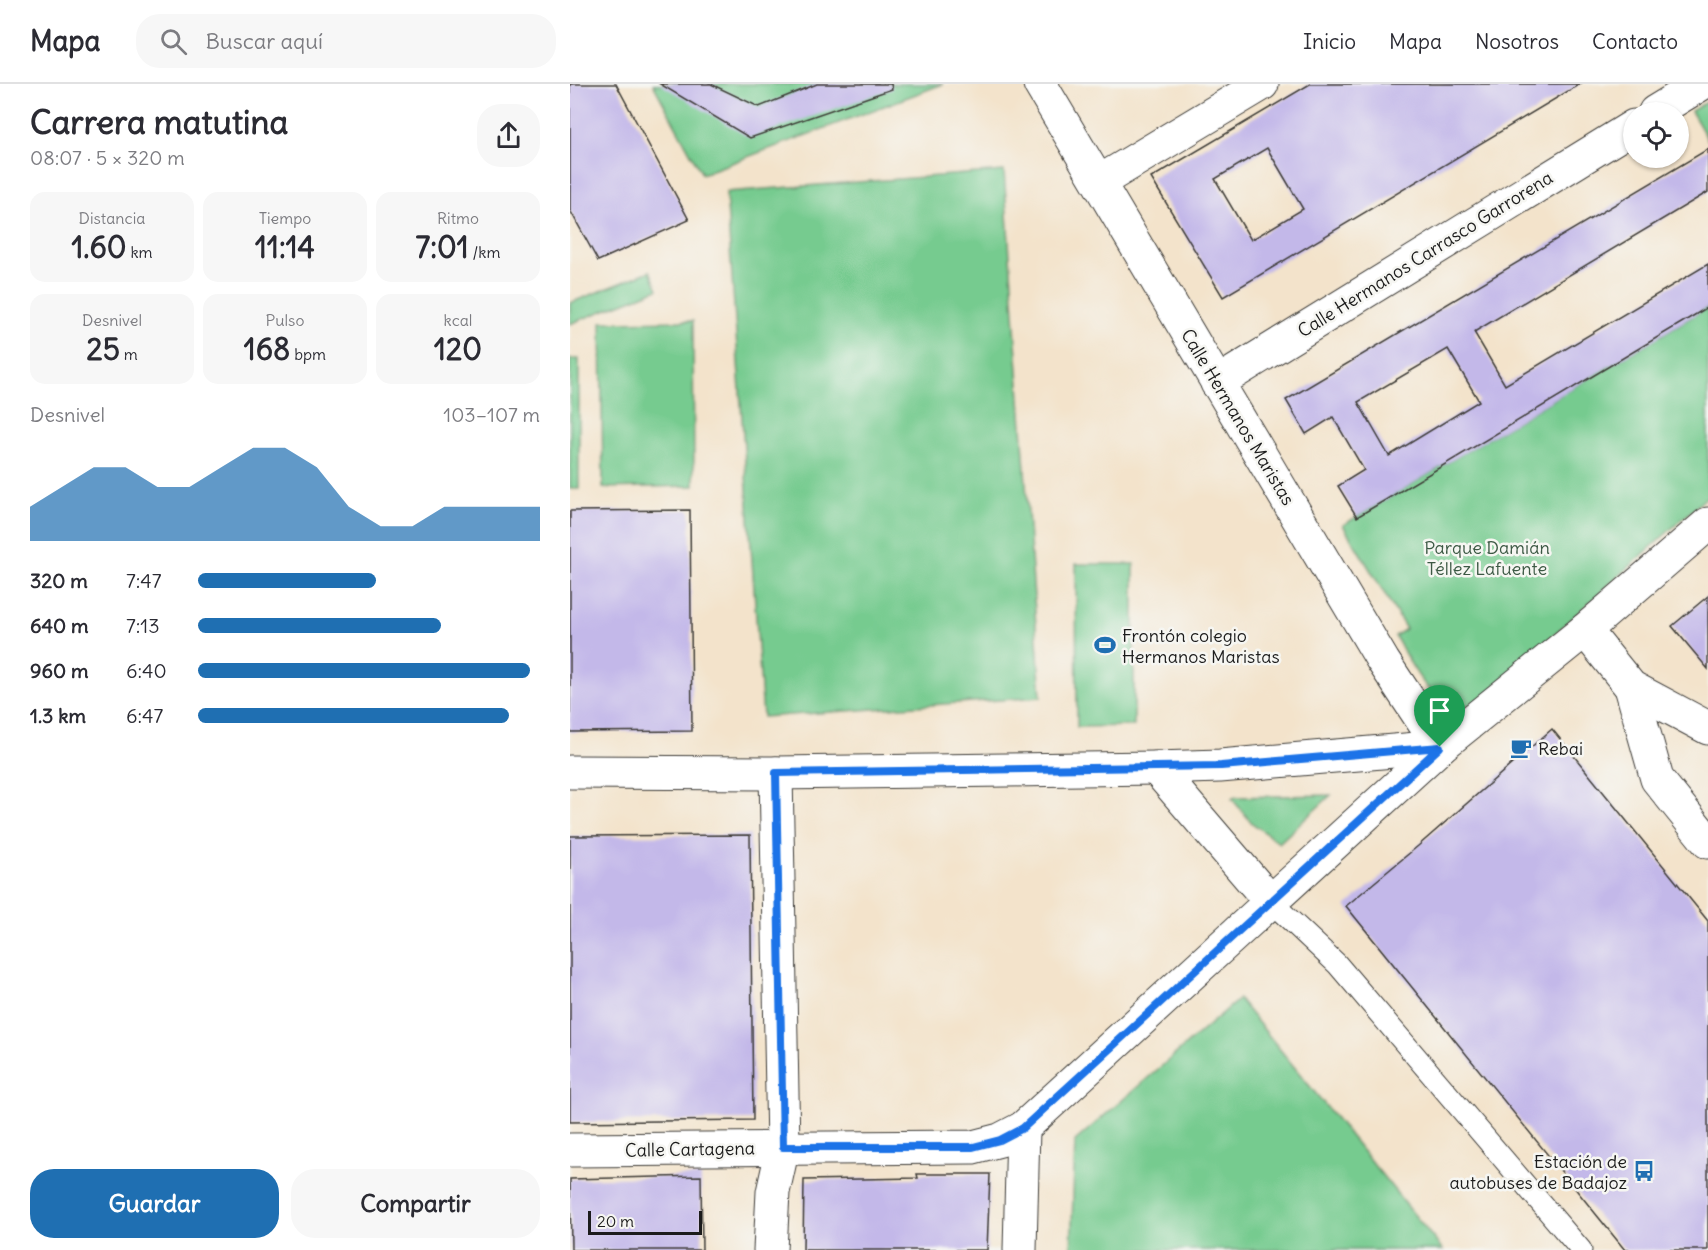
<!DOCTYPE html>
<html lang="es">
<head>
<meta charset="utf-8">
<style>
	:root { --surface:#fff; --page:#f7f7f7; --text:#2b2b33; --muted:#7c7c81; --line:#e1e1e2; --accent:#1f6fb2 }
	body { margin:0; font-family:Delius,sans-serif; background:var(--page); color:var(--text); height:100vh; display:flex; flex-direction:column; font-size:22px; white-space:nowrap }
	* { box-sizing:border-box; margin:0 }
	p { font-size:20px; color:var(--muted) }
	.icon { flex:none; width:33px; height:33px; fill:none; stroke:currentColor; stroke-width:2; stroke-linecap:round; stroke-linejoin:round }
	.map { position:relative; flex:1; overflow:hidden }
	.side { display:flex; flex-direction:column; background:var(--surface); width:570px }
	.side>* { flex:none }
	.buttons { position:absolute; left:1053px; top:18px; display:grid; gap:12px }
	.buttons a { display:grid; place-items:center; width:66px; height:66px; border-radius:50%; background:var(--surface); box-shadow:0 2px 4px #0004; font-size:30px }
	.scale { position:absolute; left:18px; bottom:15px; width:114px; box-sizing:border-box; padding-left:6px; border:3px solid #1c1c1c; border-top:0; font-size:16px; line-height:21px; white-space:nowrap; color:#1c1c1c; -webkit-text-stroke:4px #f6f6f2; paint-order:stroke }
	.pin { position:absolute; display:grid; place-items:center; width:51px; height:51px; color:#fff; margin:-62px -26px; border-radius:50% 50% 50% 0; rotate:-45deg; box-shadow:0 0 6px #0007 }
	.pin .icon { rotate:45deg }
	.round { display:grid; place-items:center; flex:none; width:63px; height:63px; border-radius:24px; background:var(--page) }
	.summary { display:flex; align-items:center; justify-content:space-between; height:102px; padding:0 30px }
	h1 { font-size:33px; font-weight:800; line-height:45px }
	.stats { display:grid; grid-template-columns:repeat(3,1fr); gap:9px; height:102px; padding:6px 30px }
	.stats div { display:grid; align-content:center; border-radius:15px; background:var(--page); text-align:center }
	.stats b { font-size:30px; font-weight:800 }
	.stats small { font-size:16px; font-weight:400 }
	.stats p { font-size:16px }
	.chart { height:168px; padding:12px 30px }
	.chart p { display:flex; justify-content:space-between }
	.chart svg { width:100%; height:108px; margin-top:6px; fill:var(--accent); opacity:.7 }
	.cta { display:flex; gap:12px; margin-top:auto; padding:12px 30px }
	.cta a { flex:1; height:69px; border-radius:24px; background:var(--accent); color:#fff; font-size:24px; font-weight:800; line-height:69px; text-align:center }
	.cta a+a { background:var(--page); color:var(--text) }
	ul { padding:0 30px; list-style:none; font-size:20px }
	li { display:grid; grid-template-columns:96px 72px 1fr; align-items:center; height:45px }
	li i { height:15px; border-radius:8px; background:var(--accent) }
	header { display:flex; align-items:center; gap:36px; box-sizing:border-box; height:84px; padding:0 30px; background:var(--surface); border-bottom:2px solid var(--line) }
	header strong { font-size:28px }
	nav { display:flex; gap:33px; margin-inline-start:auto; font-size:21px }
	.search { width:420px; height:54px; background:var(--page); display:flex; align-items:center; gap:15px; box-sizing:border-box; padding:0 21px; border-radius:24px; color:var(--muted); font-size:22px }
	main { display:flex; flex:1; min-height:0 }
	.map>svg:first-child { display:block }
	.green { fill:#76cb8f; stroke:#497456; stroke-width:1.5 }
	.building { fill:#c3b8e9; fill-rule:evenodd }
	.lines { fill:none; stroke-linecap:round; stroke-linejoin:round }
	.lane-casing { stroke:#3c3a36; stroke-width:23 }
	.street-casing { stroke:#3c3a36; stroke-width:35 }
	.lane { stroke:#fff; stroke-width:21 }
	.street { stroke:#fff; stroke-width:33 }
	.route-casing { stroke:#fff; stroke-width:12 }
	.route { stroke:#1a73e8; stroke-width:8 }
	.labels { text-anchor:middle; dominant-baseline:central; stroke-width:5; stroke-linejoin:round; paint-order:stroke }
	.street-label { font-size:18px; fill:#1c1c1c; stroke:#f6f6f2 }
	.park-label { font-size:18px; fill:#3c5944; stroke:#f6f6f2 }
	.poi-label { font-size:18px; fill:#1c1c1c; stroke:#f6f6f2; text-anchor:start }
</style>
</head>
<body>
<header>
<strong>Mapa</strong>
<div class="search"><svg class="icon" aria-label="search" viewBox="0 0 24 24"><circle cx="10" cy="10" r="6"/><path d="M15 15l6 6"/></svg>Buscar aquí</div>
<nav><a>Inicio</a><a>Mapa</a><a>Nosotros</a><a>Contacto</a></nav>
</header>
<main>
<section class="side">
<div class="summary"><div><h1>Carrera matutina</h1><p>08:07 · 5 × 320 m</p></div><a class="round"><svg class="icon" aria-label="share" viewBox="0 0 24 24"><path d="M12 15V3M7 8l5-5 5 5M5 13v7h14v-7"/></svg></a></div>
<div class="stats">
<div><p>Distancia</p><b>1.60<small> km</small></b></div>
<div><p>Tiempo</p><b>11:14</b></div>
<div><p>Ritmo</p><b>7:01<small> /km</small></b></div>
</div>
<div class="stats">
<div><p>Desnivel</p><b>25<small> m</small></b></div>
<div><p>Pulso</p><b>168<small> bpm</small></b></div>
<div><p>kcal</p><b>120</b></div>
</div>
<div class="chart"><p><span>Desnivel</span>103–107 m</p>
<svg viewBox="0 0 160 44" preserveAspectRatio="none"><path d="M0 44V30L10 22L20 14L30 14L40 22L50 22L60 14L70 6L80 6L90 14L100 30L110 38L120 38L130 30L140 30L150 30L160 30V44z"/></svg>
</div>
<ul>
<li><b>320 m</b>7:47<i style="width:52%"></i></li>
<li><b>640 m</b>7:13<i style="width:71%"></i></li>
<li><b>960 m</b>6:40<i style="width:97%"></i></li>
<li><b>1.3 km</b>6:47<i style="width:91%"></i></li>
</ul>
<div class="cta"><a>Guardar</a><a>Compartir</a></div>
</section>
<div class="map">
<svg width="1138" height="1166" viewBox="0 0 1138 1166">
	<rect width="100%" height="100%" fill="#f6f6f2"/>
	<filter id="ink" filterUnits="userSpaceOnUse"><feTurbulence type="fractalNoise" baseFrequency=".0167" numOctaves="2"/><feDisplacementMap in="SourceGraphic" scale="12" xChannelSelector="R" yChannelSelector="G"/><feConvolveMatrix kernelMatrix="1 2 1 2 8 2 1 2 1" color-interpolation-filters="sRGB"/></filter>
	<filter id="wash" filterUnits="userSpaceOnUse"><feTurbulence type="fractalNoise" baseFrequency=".008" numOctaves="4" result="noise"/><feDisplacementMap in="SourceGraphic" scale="24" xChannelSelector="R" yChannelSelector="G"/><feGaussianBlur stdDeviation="1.35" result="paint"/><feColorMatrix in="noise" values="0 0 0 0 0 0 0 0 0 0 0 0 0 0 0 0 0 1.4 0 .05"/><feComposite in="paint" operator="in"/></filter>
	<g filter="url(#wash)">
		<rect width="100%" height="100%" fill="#f3e3cb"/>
		<g class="green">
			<path d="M 83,0 L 373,0 L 132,90 Z"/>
			<path d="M 1138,17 L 1138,56 L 1121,27 Z"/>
			<path d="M 434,87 L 471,613 L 193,633 L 156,108 Z"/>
			<path d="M 80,187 L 88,205 L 0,240 L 0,219 Z"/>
			<path d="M 1138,223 L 1138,412 L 911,616 C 868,641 843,583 825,552 L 836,545 L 773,441 Z"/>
			<path d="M 123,237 L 124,402 L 33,404 L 31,238 Z"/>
			<rect x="0" y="275" width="9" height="130"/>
			<path d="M 506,480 L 564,480 L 564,642 L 507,643 Z"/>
			<path d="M 761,711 L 709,759 L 682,739 L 662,715 L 665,713 Z"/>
			<path d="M 669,915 L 873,1166 L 501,1166 L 505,1057 Z"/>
		</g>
		<g id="blocks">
			<g class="building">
				<path d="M 0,0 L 46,0 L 119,136 L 28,177 L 0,126 Z"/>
				<path d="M 90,0 L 141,0 L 189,23 L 247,0 L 321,0 L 322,5 L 180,54 Z"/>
				<path d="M 740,0 L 1010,0 L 653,213 L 581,94 ZM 697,64 L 733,125 L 681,156 L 645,95 Z"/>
				<path d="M 1138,65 L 1138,108 L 904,248 L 935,301 L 1138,180 L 1138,223 L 787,433 L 768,402 L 794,386 L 763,333 L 736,350 L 716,316 ZM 878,265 L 909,317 L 819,372 L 788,318 Z"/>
				<path d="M 120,426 L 122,647 L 0,648 L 0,427 Z"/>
				<path d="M 1138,512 L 1138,585 L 1102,542 Z"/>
				<path d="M 982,645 L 1138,837 L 1138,1166 L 1055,1166 L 776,822 L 848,762 Z"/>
				<path d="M 180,751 L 183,1036 L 0,1038 L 0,752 Z"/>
				<path d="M 347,1090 L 420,1090 L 417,1166 L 233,1166 L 234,1096 L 348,1094 Z"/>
				<path d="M 131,1092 L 132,1166 L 1,1166 L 0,1095 Z"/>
			</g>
		</g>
	</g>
	<g filter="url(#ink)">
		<use href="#blocks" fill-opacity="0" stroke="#3c3a36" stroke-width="1.5"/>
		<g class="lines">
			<defs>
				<path id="lane" d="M 700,817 L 767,880 L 1011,1166"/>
				<g id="street">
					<path d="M 470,0 L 813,577 L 870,663"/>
					<path d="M 1085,28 L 1131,0"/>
					<path d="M 529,98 L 692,0"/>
					<path d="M 647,299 L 1064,42"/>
					<path d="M 1015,546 L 1061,603 L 1138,644"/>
					<path d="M 1061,603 L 1087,695 L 1138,758"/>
					<path d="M 586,684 L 700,817"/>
					<path d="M 0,688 L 206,689 L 586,684 L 650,682 L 870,663"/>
					<path d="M 0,1066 L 403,1063 L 430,1056 L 453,1044 L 870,663 L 1015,546 L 1138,440"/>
					<path d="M 200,1166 L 203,1108 L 213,1063 L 206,689"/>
					<path d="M 450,1166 L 453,1044"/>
				</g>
			</defs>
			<use href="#lane" class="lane-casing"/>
			<use href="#street" class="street-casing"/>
			<use href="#lane" class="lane"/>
			<use href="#street" class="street"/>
		</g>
	</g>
	<g class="lines" filter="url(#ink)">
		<defs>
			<path id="route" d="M 870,663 L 453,1044 L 430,1056 L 403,1063 L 213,1063 L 206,689 L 651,682 Z"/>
		</defs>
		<use href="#route" class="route-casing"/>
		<use href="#route" class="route"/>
	</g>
	<defs>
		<symbol id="stadium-bare" viewBox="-9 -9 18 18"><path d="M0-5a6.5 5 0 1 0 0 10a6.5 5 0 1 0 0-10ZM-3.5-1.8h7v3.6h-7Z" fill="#1f6fb2" stroke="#f6f6f2" stroke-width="2.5" paint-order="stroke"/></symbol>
		<symbol id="cafe-bare" viewBox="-9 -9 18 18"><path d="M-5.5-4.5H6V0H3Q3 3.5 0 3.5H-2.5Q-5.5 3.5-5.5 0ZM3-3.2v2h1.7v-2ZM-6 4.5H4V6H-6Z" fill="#1f6fb2" stroke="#f6f6f2" stroke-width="2.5" paint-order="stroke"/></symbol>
		<symbol id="bus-bare" viewBox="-9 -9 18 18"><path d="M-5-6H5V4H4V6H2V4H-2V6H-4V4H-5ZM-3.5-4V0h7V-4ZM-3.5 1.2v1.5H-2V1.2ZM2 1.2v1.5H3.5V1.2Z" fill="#1f6fb2" stroke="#f6f6f2" stroke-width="2.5" paint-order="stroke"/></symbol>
	</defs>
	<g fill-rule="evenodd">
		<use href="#stadium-bare" x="520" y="546" width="30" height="30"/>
		<use href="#cafe-bare" x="936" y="649" width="30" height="30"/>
		<use href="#bus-bare" x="1059" y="1072" width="30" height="30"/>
	</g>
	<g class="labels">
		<g class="street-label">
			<text transform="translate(855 170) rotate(-32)">Calle Hermanos Carrasco Garrorena</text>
			<text transform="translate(668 333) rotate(59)">Calle Hermanos Maristas</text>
			<text transform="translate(120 1065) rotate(-1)">Calle Cartagena</text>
		</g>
		<g class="park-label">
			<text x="917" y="463">Parque Damián<tspan x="917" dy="21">Téllez Lafuente</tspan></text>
		</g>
		<g class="poi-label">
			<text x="552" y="551">Frontón colegio<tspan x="552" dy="21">Hermanos Maristas</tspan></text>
			<text x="968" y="664">Rebai</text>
			<text x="1057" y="1077" text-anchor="end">Estación de<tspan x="1057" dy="21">autobuses de Badajoz</tspan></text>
		</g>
	</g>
</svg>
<div class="buttons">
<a><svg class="icon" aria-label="locate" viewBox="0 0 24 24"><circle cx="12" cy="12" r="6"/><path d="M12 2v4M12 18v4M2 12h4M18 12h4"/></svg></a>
</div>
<div class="scale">20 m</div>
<div class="pin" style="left:870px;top:663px;background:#1e9e55"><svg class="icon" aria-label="arrive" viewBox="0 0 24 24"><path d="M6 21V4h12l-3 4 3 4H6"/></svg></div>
</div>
</main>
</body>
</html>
